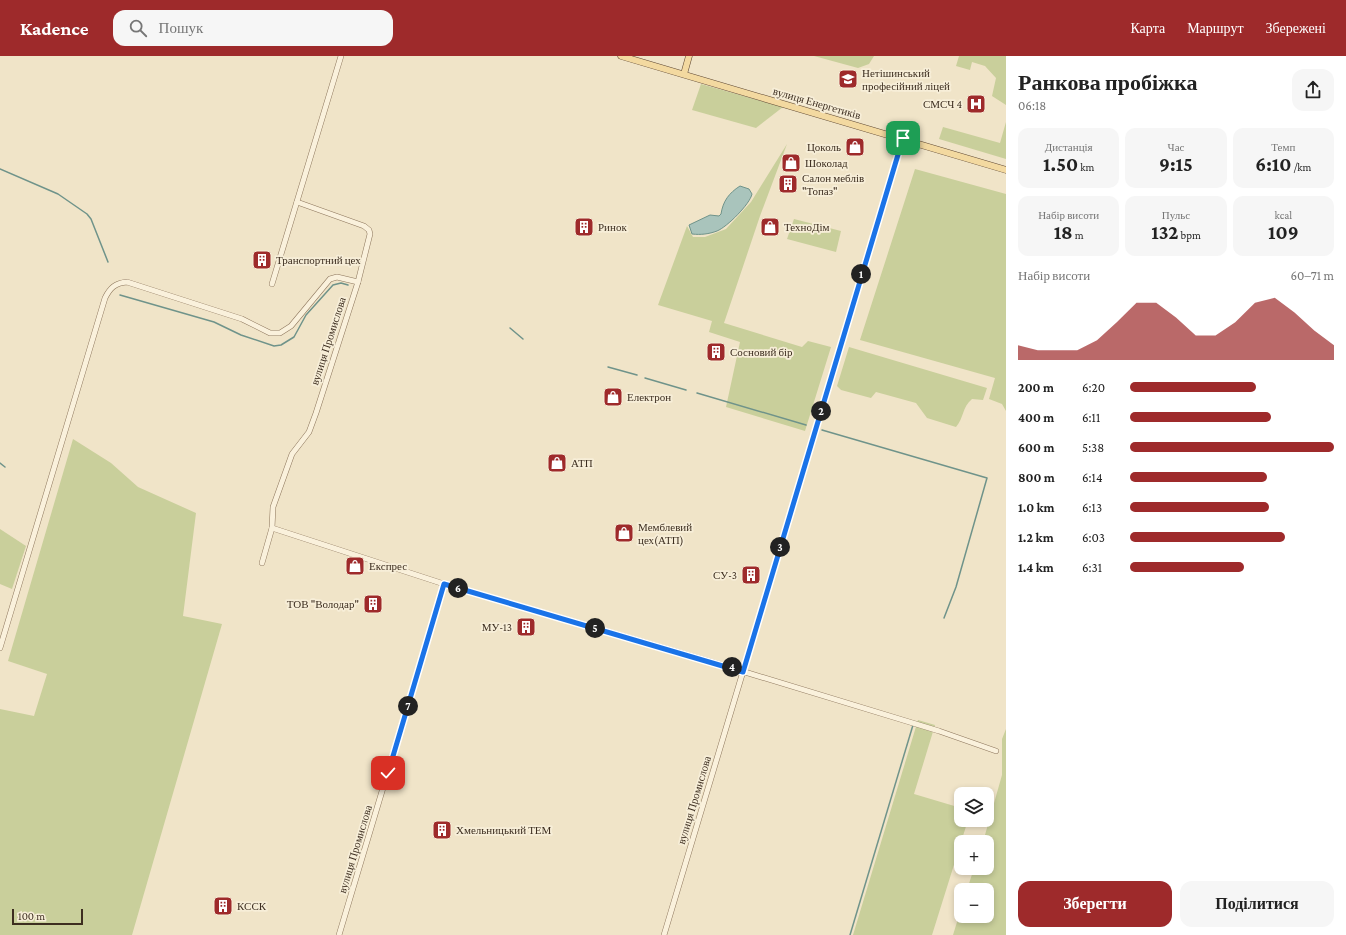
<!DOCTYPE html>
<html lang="uk">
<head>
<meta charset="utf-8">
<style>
	:root { --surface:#fff; --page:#f6f6f6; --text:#222; --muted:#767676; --accent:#9e2a2b }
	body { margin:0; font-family:"Crimson Pro",serif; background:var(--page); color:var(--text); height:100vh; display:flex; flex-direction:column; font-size:15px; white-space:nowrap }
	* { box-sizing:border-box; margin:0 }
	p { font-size:13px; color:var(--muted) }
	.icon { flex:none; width:22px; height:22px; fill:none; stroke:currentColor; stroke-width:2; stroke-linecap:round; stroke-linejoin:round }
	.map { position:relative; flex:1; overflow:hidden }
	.details { display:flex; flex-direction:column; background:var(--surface); width:340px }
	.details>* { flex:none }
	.buttons { position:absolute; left:954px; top:731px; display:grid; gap:8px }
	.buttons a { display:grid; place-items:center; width:40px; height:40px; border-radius:8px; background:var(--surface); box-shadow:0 2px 6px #0003; font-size:20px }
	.scale { position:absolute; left:12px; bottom:10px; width:71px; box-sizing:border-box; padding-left:4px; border:2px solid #3d2e20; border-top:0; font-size:11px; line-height:14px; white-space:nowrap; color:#3d2e20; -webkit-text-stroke:3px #f7eed8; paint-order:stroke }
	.pin { position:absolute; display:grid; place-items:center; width:34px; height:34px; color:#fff; margin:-17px; border-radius:8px; box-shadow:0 2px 6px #0006 }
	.km { position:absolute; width:20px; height:20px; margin:-10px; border-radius:50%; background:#222; color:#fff; font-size:11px; line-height:20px; text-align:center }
	.round { display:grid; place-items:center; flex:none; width:42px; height:42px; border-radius:12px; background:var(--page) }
	.head { display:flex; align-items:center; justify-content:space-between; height:68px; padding:0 12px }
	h1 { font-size:22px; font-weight:700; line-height:30px }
	.stats { display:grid; grid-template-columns:repeat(3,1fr); gap:6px; height:68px; padding:4px 12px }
	.stats div { display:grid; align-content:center; border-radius:10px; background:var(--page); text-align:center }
	.stats b { font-size:20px; font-weight:700 }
	.stats small { font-size:11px; font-weight:400 }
	.stats p { font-size:11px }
	.chart { height:112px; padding:8px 12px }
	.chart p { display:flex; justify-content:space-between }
	.chart svg { width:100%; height:72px; margin-top:4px; fill:var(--accent); opacity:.7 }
	.primary-button { display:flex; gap:8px; margin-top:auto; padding:8px 12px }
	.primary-button a { flex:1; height:46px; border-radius:12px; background:var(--accent); color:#fff; font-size:16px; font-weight:700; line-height:46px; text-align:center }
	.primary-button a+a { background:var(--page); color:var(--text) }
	ul { padding:0 12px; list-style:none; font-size:13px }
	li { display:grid; grid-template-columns:64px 48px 1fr; align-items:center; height:30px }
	li i { height:10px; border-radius:5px; background:var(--accent) }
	header { display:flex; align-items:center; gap:24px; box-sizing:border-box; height:56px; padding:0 20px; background:var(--accent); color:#fff }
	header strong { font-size:19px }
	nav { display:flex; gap:22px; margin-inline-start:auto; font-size:14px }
	.search { width:280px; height:36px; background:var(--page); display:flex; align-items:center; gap:10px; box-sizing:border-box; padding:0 14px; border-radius:12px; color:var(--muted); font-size:15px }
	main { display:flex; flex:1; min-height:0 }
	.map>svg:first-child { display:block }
	.green { fill:#c9cf9b }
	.water { fill:#a9c4bc; stroke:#6f938a }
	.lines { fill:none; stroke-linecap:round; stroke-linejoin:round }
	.stream { stroke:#6f938a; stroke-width:1.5 }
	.minor-casing { stroke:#8d765c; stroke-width:6 }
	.major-casing { stroke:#5b4430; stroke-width:7 }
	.minor { stroke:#faf1dc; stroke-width:5 }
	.major { stroke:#f3d9a0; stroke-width:6 }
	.route-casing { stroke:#fff; stroke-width:8 }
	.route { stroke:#1a73e8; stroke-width:5 }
	.labels { text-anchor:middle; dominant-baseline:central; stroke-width:3.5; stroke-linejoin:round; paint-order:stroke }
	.poi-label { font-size:11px; fill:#3d2e20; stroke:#f7eed8; text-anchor:start }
	.street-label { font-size:11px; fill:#3d2e20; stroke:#f7eed8 }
</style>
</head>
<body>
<header>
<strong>Kadence</strong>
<div class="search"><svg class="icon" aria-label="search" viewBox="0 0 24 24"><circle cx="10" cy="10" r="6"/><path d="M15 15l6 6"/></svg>Пошук</div>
<nav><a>Карта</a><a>Маршрут</a><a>Збережені</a></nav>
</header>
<main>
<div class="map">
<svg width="1006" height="879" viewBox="0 0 1006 879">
	<rect width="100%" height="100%" fill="#f0e4c8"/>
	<g class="green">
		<path d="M 814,0 L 874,0 L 869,8 L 858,12 Z"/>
		<path d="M 959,0 L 1006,0 L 1006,49 L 992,40 L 996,22 L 985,10 L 972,6 L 970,14 L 956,10 Z"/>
		<path d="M 701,28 L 783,51 L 756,72 L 692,54 Z"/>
		<path d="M 1006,66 L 1006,103 L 939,83 L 943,71 L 1000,87 Z"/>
		<path d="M 787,88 L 760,160 L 724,267 L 802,291 L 808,285 L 831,291 L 805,375 L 726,351 L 740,286 L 709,276 L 712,265 L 658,249 L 687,170 L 693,181 L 705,181 L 726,173 L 751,146 Z"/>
		<path d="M 915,113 L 1006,138 L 1006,355 L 1002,348 L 989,343 L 995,322 L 860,284 Z"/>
		<path d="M 794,163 L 841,175 L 836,196 L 787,183 Z"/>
		<path d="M 849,291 L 987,332 L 983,344 L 972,343 C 962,351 964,362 956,371 L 927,362 L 916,347 L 876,336 L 871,342 L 841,334 L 837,330 Z"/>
		<path d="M 73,383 L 111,407 L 138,431 L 196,457 L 183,560 L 222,568 L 132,879 L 0,879 L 0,653 L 34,660 L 47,618 L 8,605 Z"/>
		<path d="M 0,473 L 26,490 L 12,533 L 0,528 Z"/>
		<path d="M 918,664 L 935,669 L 914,738 L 961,752 L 961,764 L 968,764 L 932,879 L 853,879 Z"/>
		<path d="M 1006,673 L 1006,879 L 953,879 L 961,853 L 961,860 L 987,860 L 987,834 L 967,834 L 974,812 L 987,812 L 987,786 L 983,786 L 1002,719 L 1002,683 Z"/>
	</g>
	<path class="water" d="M 740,130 L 749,133 L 752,138 C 750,148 727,171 717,175 C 709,178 701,179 692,178 L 689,169 L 710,159 L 719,160 L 721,158 C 723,145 729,137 740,130 Z"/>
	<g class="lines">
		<g class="stream">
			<path d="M 0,113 L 58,138 L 87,158 L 91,163 L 108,206"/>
			<path d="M 120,239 L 214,266 L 241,279 L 274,290 L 281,289 L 294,281 L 306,259 L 333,229 L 341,227 L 348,229"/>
			<path d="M 510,272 L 523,283"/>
			<path d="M 608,311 L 637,319"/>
			<path d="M 645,322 L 686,334"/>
			<path d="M 697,337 L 806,369"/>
			<path d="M 822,374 L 987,422 L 956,531 L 944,562"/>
			<path d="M 0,407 L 5,411"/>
			<path d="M 850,879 L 913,669"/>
		</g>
		<defs>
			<g id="minor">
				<path d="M 272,228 L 341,0"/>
				<path d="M 272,472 L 444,528 L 339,879"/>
				<path d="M 262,507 L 272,472 L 273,451 L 292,398 L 309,376 L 316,357 L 358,226 L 370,178 L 369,174 L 364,170 L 297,146"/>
				<path d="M 444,528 L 735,613 L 939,675 L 996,695"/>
				<path d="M 0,592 L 105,242 C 110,232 115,227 127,226 L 242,263 L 270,277 L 280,277 L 291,270 L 330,223 L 337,221 L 358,226"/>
				<path d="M 664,879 L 903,82"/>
			</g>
			<g id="major">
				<path d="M 621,0 L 1006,114"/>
				<path d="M 684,18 L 689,0"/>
			</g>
		</defs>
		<use href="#minor" class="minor-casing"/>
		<use href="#major" class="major-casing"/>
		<use href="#minor" class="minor"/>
		<use href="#major" class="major"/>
	</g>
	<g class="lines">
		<defs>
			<path id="route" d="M 388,717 L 444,528 L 743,616 L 903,82"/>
		</defs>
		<use href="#route" class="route-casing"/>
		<use href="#route" class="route"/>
	</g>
	<defs>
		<symbol id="university-square" viewBox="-11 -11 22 22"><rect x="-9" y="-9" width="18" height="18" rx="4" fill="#9e2a2b" stroke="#f7eed8"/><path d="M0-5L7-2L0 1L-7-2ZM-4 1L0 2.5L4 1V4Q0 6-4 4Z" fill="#fff"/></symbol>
		<symbol id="hospital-square" viewBox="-11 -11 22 22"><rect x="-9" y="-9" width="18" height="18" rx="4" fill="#9e2a2b" stroke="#f7eed8"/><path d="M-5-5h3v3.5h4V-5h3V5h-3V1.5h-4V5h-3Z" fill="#fff"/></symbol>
		<symbol id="shop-square" viewBox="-11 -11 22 22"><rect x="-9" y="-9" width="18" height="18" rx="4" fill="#9e2a2b" stroke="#f7eed8"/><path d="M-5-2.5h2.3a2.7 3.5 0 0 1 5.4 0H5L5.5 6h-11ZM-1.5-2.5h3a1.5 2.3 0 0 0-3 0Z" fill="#fff"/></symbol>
		<symbol id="building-square" viewBox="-11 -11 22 22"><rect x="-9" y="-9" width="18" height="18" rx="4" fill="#9e2a2b" stroke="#f7eed8"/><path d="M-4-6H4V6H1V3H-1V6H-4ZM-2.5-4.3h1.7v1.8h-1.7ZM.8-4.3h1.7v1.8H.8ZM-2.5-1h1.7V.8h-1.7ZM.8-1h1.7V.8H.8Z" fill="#fff"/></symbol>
	</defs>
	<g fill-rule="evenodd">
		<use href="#university-square" x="837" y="12" width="22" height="22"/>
		<use href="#hospital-square" x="965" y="37" width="22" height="22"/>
		<use href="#shop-square" x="844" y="80" width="22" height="22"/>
		<use href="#shop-square" x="780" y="96" width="22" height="22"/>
		<use href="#building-square" x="777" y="117" width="22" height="22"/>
		<use href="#building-square" x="573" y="160" width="22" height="22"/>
		<use href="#shop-square" x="759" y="160" width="22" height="22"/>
		<use href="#building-square" x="251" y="193" width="22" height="22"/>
		<use href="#building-square" x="705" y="285" width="22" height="22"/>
		<use href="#shop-square" x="602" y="330" width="22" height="22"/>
		<use href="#shop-square" x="546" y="396" width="22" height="22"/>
		<use href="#shop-square" x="613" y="466" width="22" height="22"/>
		<use href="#shop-square" x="344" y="499" width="22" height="22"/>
		<use href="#building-square" x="740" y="508" width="22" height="22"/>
		<use href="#building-square" x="362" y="537" width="22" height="22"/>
		<use href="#building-square" x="515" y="560" width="22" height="22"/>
		<use href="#building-square" x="431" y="763" width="22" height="22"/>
		<use href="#building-square" x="212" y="839" width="22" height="22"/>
	</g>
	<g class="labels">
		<g class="poi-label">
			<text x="862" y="17">Нетішинський<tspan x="862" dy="13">професійний ліцей</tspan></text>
			<text x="962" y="48" text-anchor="end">СМСЧ 4</text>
			<text x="841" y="91" text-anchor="end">Цоколь</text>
			<text x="805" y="107">Шоколад</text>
			<text x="802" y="122">Салон меблів<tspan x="802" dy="13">"Топаз"</tspan></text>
			<text x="598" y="171">Ринок</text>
			<text x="784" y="171">ТехноДім</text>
			<text x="276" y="204">Транспортний цех</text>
			<text x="730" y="296">Сосновий бір</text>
			<text x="627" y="341">Електрон</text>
			<text x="571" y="407">АТП</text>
			<text x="638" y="471">Мемблевий<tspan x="638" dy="13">цех(АТП)</tspan></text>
			<text x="369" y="510">Експрес</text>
			<text x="737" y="519" text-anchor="end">СУ-3</text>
			<text x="359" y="548" text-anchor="end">ТОВ "Володар"</text>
			<text x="512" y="571" text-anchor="end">МУ-13</text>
			<text x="456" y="774">Хмельницький ТЕМ</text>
			<text x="237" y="850">КССК</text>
		</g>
		<g class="street-label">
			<text transform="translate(817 47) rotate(16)">вулиця Енергетиків</text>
			<text transform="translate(328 285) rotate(-72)">вулиця Промислова</text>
			<text transform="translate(694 744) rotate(-73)">вулиця Промислова</text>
			<text transform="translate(355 793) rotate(-73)">вулиця Промислова</text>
		</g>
	</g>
</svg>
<div class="buttons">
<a><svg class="icon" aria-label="layers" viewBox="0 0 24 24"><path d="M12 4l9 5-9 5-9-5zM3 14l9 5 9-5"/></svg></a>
<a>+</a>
<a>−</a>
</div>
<div class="scale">100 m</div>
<div class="pin" style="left:903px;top:82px;background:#1e9e55"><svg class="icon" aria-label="arrive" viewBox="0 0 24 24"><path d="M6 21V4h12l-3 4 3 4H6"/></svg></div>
<div class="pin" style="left:388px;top:717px;background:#d93025"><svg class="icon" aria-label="check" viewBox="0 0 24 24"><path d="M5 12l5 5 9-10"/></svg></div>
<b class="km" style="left:861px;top:218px">1</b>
<b class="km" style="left:821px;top:355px">2</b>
<b class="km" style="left:780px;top:491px">3</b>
<b class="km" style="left:732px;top:611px">4</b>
<b class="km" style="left:595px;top:572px">5</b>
<b class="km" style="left:458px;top:532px">6</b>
<b class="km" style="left:408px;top:650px">7</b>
</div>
<section class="details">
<div class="head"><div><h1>Ранкова пробіжка</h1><p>06:18</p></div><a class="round"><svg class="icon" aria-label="share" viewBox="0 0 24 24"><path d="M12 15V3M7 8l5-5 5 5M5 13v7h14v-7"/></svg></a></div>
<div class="stats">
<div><p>Дистанція</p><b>1.50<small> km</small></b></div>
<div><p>Час</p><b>9:15</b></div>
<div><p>Темп</p><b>6:10<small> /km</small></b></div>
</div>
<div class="stats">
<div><p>Набір висоти</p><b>18<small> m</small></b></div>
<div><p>Пульс</p><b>132<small> bpm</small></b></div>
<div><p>kcal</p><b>109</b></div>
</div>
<div class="chart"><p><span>Набір висоти</span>60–71 m</p>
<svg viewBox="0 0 160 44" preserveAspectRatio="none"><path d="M0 44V35L10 38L20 38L30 38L40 32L50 21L60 9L70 9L80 18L90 29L100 29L110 21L120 9L130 6L140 15L150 26L160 35V44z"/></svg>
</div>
<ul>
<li><b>200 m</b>6:20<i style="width:62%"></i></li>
<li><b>400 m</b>6:11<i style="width:69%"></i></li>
<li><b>600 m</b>5:38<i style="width:100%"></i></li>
<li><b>800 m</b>6:14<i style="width:67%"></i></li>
<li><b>1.0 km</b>6:13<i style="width:68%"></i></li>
<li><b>1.2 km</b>6:03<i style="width:76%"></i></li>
<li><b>1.4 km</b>6:31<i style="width:56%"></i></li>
</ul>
<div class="primary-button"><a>Зберегти</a><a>Поділитися</a></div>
</section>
</main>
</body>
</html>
